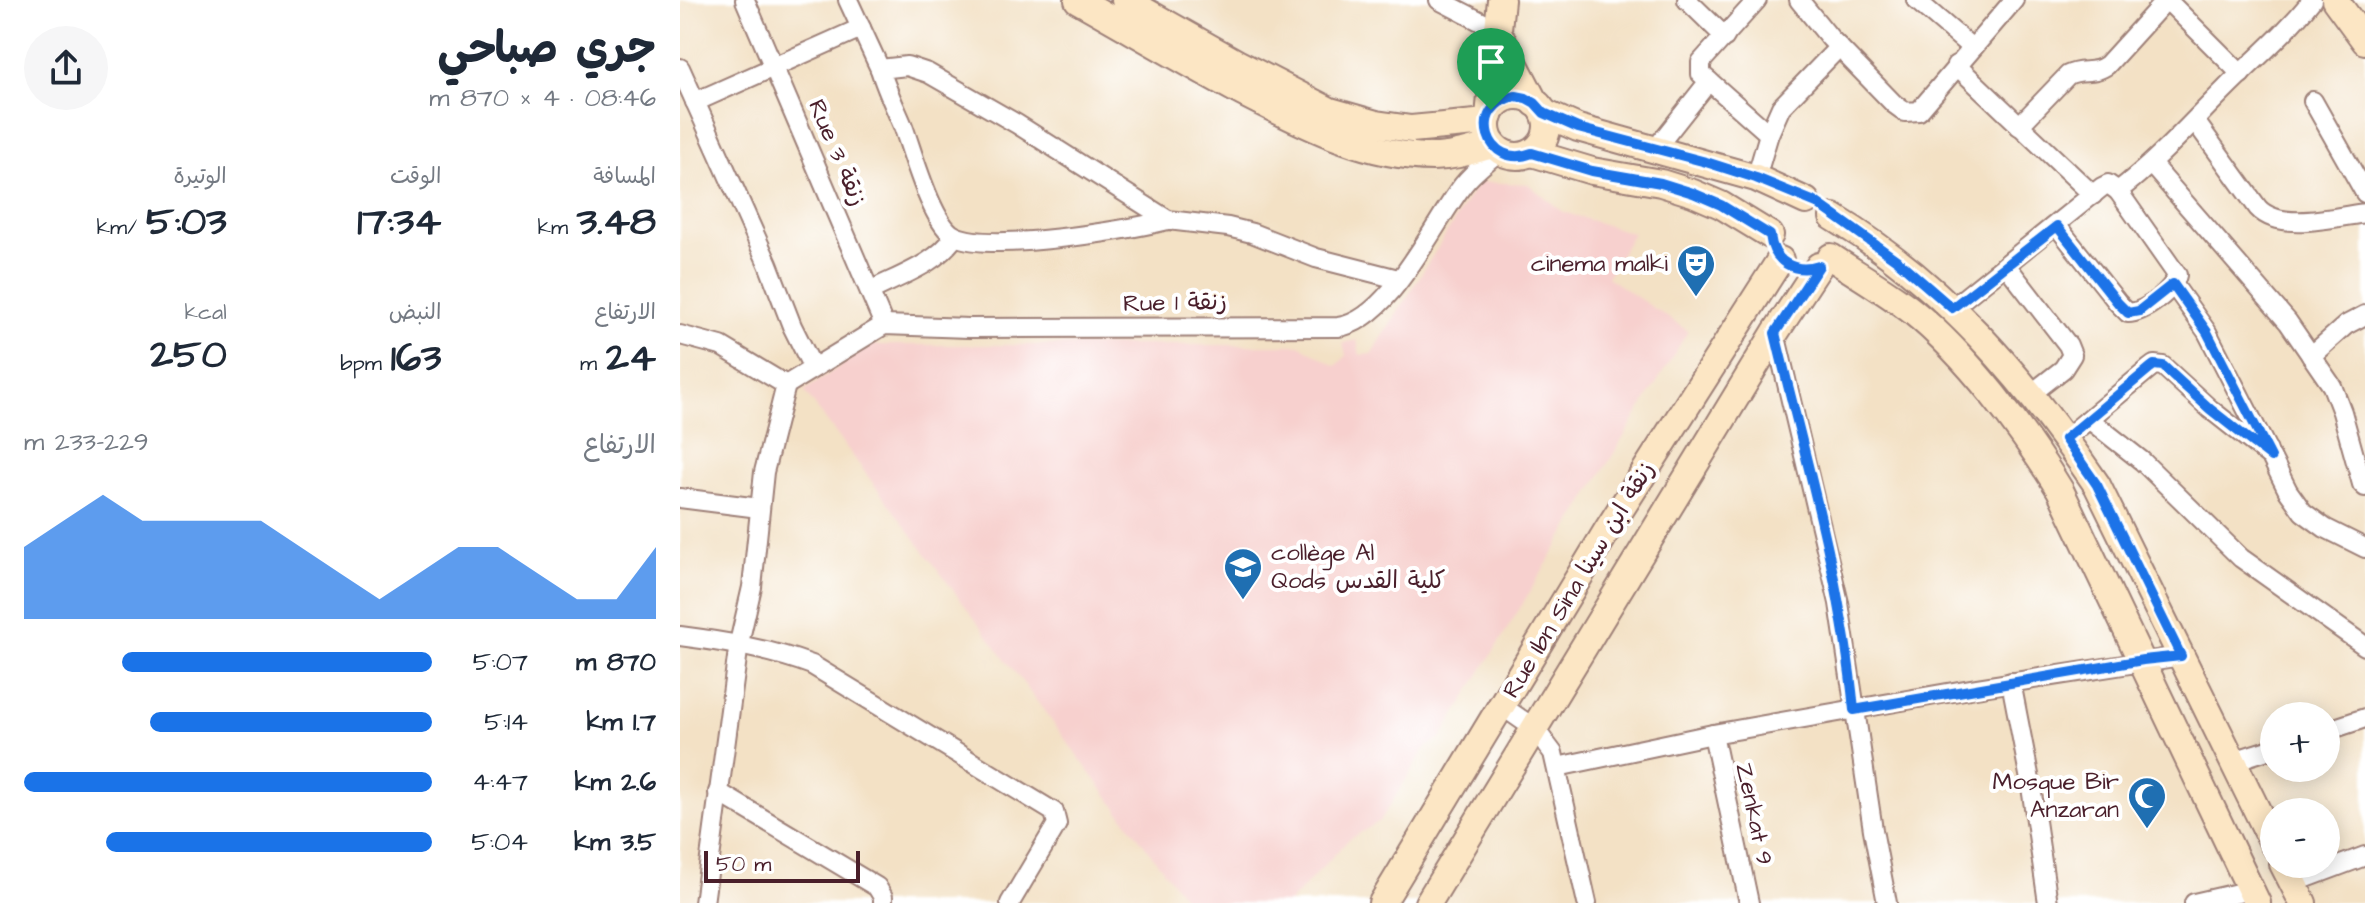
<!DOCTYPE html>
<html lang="ar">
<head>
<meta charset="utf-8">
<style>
	:root { --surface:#fff; --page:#f6f6f7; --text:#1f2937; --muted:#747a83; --accent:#1a73e8 }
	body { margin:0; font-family:"Architects Daughter","Playpen Sans Arabic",sans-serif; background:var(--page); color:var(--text); direction:rtl; height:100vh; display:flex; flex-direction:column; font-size:30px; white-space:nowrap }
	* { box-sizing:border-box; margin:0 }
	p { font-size:26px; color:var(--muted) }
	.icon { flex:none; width:44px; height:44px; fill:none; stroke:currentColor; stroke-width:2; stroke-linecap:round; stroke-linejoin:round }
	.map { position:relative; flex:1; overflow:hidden; direction:ltr }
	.drawer { display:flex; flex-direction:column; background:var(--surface); width:680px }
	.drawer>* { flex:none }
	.controls { position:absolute; left:1580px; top:702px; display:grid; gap:16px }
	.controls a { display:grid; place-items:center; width:80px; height:80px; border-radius:50%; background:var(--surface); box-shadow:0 4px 20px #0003; font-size:40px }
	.scale { position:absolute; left:24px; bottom:20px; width:156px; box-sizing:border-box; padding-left:8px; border:4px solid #4a1f2b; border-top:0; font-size:22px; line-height:28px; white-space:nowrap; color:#4a1f2b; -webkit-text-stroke:6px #fff; paint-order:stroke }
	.pin { position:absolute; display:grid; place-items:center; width:68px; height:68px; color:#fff; margin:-82px -34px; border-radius:50% 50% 50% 0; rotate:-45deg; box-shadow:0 0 8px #0007 }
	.pin .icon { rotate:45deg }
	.round { display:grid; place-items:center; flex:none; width:84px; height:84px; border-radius:42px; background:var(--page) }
	.summary { display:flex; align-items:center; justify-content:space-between; height:136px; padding:0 24px }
	h1 { font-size:44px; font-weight:700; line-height:60px }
	.metrics { display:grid; grid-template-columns:repeat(3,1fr); gap:12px; height:136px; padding:8px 24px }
	.metrics div { display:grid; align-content:center }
	.metrics b { font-size:40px; font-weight:700 }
	.metrics small { font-size:22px; font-weight:400 }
	.metrics p { font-size:22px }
	.chart { height:224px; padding:16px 24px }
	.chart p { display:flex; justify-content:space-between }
	.chart svg { width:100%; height:144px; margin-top:8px; fill:var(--accent); opacity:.7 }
	ul { padding:0 24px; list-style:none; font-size:26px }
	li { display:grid; grid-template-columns:128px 96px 1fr; align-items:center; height:60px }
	li i { height:20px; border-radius:10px; background:var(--accent) }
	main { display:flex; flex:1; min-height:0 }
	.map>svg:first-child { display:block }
	.built { fill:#f7d0ce }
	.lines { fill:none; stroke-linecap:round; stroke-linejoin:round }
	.street-casing { stroke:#9e8078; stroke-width:22 }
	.secondary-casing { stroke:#9e8078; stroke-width:30 }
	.street { stroke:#fff; stroke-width:18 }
	.secondary { stroke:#fce6c4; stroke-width:26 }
	.route-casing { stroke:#fff; stroke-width:16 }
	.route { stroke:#1a73e8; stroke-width:10 }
	.labels { text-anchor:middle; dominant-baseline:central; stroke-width:8; stroke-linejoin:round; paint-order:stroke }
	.street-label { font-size:24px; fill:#4a1f2b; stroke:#fff }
	.poi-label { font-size:24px; fill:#4a1f2b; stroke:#fff; text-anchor:end }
</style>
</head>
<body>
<main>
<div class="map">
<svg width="1685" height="903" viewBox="0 0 1685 903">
	<rect width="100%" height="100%" fill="#fff"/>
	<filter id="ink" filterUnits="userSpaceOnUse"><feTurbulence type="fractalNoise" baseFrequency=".0125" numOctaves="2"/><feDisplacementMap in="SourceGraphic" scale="16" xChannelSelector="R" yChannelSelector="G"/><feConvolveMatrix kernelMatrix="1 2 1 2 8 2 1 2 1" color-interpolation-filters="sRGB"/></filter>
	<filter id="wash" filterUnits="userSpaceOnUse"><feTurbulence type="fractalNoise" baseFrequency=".006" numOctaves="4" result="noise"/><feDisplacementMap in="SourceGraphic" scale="32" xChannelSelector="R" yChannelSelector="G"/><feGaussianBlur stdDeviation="1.8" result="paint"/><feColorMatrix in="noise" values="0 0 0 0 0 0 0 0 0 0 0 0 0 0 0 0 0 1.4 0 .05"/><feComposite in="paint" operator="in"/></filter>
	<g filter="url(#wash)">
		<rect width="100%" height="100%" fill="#f3e1c5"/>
		<path class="built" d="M 798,182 L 848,184 L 883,212 L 953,233 L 927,277 L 1008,331 L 761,738 L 746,747 L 700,821 L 668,840 L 609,903 L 508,903 L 124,391 L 190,345 L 620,345 L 656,366 L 666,356 L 663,343 L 677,340 L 680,355 L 692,354 Z"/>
	</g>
	<g filter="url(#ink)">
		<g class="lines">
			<defs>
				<g id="street">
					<path d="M 65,0 L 204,325"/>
					<path d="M 168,0 L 200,69"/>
					<path d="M 759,0 L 817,30"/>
					<path d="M 1007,0 L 1045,37"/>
					<path d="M 1119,0 L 1150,38 L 1214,104 L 1225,112 L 1239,111 L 1334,0"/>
					<path d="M 1236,0 L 1292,48"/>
					<path d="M 1487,0 L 1561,74"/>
					<path d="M 1276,65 L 1413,195"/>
					<path d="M 0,68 L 88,264 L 112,326 L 133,368"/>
					<path d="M 1029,81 L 1089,134"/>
					<path d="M 1633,101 L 1685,193"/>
					<path d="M 15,102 L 181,28"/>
					<path d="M 1515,121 L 1578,208 C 1600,232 1655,217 1685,213"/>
					<path d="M 1339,126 L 1388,75 C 1401,68 1414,75 1427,65 L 1486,0"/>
					<path d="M 976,148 L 1029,81 L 1021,74 L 1021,62 L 1077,0"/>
					<path d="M 1472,165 L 1608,322 L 1652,386 L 1662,412 L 1682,484 L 1685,487"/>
					<path d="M 1076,178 L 1089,134 L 1101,107 L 1159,47"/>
					<path d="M 488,220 C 446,230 312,253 275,236 C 252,225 232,150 223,126 C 215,107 206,89 200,69 L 227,66 L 248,73 L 337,124 L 488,220 L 548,227 L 572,233 L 636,258 L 718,279"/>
					<path d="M 1377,226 L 1438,303 L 1448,313 C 1464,313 1494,290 1497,275 L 1438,191"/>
					<path d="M 1326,265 L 1388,345 L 1392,355 L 1383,369 L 1351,394"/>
					<path d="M 1493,284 L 1527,332 L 1588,451"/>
					<path d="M 190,291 C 219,276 257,264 275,236"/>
					<path d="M 1272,308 L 1422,187 L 1428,184 L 1438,191 C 1478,160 1509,125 1545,89 C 1575,59 1606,33 1632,0"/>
					<path d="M 1095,333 L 1159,603 L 1193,830 L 1207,903"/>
					<path d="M 0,335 L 41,346 L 106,385"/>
					<path d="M 1631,356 L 1666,325 L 1685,315"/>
					<path d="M 106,385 L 204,325 L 289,328 L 658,327 C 709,321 753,224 783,185 C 793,172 807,162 819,151"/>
					<path d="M 1410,420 L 1462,461 L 1561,558 L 1685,646"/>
					<path d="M 1385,439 L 1470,368 L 1474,365 L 1483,366 L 1530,409 L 1591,457 L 1608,491 L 1623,512 L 1645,528 L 1685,548"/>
					<path d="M 0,498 L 79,508"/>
					<path d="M 0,636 C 46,642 88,649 132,665 L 374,812 L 377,824 L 330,903"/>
					<path d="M 1331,682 L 1350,780 L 1368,903"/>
					<path d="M 822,706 L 855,729 L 873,753 L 907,903"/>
					<path d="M 1646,731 L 1685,718"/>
					<path d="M 1033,734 L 1069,903"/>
					<path d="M 1553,761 L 1594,748"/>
					<path d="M 877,767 L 1033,734 L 1296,688 L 1501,656"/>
					<path d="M 38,792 L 197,887 L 203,897 L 203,903"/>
					<path d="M 1613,883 L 1685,856"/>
					<path d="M 24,903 L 59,643 L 72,587 L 84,472 L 106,385"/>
					<path d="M 1514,903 L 1571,890"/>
				</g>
				<g id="secondary">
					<path d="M 398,0 C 453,31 507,63 563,93 C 624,124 683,156 753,157 C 774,157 793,150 813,145"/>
					<path d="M 445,0 L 557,63 L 650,111 L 696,124 L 731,129 L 807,122"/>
					<path d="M 1655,0 L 1685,41"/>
					<path d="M 817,30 L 855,103"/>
					<circle cx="837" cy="126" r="30"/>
					<path d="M 864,113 L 898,128 L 1076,178 L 1126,201"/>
					<path d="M 809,116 L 821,0"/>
					<path d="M 852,153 L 912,171 L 981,183 L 1013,193 L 1041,205 L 1090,235"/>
					<path d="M 1153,217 C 1263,283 1346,380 1417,485 L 1594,845"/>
					<path d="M 1151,257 C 1178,275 1206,291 1232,311 C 1287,355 1343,430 1380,490 L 1577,903"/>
					<path d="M 1603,864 L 1623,903"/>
					<path d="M 702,903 L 928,529 L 1100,260"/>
					<path d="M 748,903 L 1095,333 L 1139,266"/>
				</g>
			</defs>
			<use href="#street" class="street-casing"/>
			<use href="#secondary" class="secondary-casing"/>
			<use href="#street" class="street"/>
			<use href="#secondary" class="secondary"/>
		</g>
	</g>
	<g class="lines" filter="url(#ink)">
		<defs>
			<path id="route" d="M 836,96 L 846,98 L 855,103 L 864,113 L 898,128 L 1026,162 L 1076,178 L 1137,203 L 1218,261 L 1272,308 L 1377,226 L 1438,303 L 1448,313 L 1459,311 L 1493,284 L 1527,332 L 1591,457 L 1530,409 L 1483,366 L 1474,365 L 1470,368 L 1385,439 L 1417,485 L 1501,656 L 1463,660 L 1174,710 C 1162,582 1125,457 1095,333 L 1139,266 C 1114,274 1093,262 1090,235 L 1041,205 L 1013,193 L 981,183 L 912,171 L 852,153 C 806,171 786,105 836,96 Z"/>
		</defs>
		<use href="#route" class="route-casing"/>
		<use href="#route" class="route"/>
	</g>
	<defs>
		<symbol id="theatre-pin" viewBox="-11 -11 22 30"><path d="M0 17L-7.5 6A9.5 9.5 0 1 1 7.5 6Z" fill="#1f6fb2" stroke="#fff"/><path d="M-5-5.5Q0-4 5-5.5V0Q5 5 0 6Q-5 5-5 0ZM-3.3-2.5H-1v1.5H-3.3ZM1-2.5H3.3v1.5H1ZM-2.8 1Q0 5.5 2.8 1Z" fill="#fff"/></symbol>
		<symbol id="university-pin" viewBox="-11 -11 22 30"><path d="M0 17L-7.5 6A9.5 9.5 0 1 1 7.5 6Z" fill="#1f6fb2" stroke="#fff"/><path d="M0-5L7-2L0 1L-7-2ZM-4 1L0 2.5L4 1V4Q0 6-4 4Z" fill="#fff"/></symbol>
		<symbol id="mosque-pin" viewBox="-11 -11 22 30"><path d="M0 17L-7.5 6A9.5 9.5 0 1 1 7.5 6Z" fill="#1f6fb2" stroke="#fff"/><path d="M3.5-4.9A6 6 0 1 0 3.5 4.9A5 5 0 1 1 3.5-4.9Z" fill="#fff"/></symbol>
	</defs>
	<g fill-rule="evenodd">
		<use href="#theatre-pin" x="994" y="242" width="44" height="60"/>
		<use href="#university-pin" x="541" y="545" width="44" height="60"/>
		<use href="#mosque-pin" x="1445" y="774" width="44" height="60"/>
	</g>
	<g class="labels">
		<g class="street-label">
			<text transform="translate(157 153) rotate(67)">Rue 3 زنقة</text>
			<text transform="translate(495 303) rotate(-1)">Rue 1 زنقة</text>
			<text transform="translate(899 580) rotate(-59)">Rue Ibn Sina زنقة ابن سينا</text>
			<text transform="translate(1074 814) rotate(78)">Zenkat 9</text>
		</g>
		<g class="poi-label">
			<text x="988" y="264">cinema malki</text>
			<text x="591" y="553" text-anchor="start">collège Al<tspan x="591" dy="28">Qods كلية القدس</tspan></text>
			<text x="1439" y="782">Mosque Bir<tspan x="1439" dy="28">Anzaran</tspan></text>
		</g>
	</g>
</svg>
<div class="controls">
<a>+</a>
<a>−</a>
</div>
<div class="scale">50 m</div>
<div class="pin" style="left:811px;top:110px;background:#1e9e55"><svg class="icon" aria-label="arrive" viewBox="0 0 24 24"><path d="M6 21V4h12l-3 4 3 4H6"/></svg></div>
</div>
<section class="drawer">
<div class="summary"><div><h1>جري صباحي</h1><p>08:46 · 4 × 870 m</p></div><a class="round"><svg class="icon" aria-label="share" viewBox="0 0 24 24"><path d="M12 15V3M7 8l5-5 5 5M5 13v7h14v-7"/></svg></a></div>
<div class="metrics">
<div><p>المسافة</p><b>3.48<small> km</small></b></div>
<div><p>الوقت</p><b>17:34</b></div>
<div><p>الوتيرة</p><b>5:03<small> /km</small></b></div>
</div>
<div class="metrics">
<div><p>الارتفاع</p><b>24<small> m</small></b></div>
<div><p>النبض</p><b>163<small> bpm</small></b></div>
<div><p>kcal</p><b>250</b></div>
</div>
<div class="chart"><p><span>الارتفاع</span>229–233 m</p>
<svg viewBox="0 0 160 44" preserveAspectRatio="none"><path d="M0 44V22L10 14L20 6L30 14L40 14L50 14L60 14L70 22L80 30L90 38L100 30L110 22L120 22L130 30L140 38L150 38L160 22V44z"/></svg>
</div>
<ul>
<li><b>870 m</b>5:07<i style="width:76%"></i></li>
<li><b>1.7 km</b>5:14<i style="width:69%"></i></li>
<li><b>2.6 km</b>4:47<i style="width:100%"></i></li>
<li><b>3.5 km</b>5:04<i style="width:80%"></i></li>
</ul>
</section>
</main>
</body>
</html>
